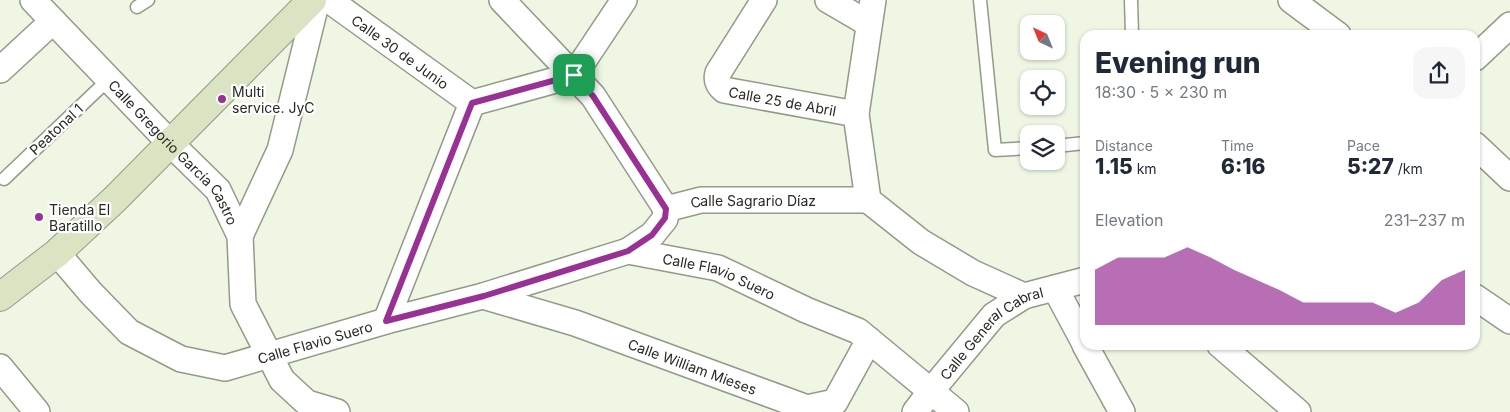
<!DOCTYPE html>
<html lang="en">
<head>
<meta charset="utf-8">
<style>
	:root { --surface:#fff; --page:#f6f6f7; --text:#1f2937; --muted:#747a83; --accent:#993195 }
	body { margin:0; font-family:Inter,sans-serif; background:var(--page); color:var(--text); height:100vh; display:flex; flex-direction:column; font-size:19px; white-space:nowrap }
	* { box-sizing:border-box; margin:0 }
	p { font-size:16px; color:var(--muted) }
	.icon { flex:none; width:28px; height:28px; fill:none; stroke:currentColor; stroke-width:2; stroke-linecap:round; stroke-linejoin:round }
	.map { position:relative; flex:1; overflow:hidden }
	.sheet { position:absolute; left:1080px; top:30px; width:400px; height:320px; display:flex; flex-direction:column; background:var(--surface); border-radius:15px; box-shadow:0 1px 4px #0004 }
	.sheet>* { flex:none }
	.needle { width:32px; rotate:317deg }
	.buttons { position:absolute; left:1020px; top:15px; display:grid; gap:10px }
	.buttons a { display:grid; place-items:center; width:45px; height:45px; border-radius:10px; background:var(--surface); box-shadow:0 1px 4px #0004; font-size:25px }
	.pin { position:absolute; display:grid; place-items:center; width:42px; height:42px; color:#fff; margin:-21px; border-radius:10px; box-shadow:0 2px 8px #0006 }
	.round { display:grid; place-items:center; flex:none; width:52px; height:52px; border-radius:15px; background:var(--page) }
	.headline { display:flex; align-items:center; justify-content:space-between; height:85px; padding:0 15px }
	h1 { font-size:28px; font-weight:800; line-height:38px }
	.stats { display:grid; grid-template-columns:repeat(3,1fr); gap:8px; height:85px; padding:5px 15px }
	.stats div { display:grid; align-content:center }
	.stats b { font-size:21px; font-weight:800 }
	.stats small { font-size:14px; font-weight:400 }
	.stats p { font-size:14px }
	.chart { height:140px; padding:10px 15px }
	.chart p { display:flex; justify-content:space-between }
	.chart svg { width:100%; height:90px; margin-top:5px; fill:var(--accent); opacity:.7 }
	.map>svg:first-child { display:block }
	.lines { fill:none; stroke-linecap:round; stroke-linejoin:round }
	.lane-casing { stroke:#939b88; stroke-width:15 }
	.street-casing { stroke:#939b88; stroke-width:28 }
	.secondary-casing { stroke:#939b88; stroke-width:30 }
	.lane { stroke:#fff; stroke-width:12 }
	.street { stroke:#fff; stroke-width:25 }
	.secondary { stroke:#dae4c3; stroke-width:28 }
	.route-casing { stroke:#fff; stroke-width:10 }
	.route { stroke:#993195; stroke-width:6 }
	.poi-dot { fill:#993195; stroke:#fff; stroke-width:2 }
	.labels { text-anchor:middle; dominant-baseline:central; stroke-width:4.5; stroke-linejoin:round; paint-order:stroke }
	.street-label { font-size:14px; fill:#272a22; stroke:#fff }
	.poi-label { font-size:14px; fill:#272a22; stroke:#fff; text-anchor:start }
</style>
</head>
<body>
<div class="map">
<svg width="1510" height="412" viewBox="0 0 1510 412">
	<rect width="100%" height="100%" fill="#eff7e4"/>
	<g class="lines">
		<defs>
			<g id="lane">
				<path d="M 980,0 L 995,150 L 1029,148"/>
				<path d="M 1131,0 L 1132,35"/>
				<path d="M 137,7 L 148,0"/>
				<path d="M 1056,146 L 1085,143"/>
				<path d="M 4,179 L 109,79"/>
			</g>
			<g id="street">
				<path id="s1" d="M 33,0 L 170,143 L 218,190 L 240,236 L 243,304 L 282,380 L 307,403 L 337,412"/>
				<path id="s2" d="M 329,0 L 472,103"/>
				<path id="s3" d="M 502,0 L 593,96 L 666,209 L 701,200 L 868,200"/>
				<path id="s4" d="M 764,0 L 718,73 C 716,80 718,85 724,90 L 856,114"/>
				<path d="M 828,0 L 869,24"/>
				<path d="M 873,0 L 856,114 L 868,200 L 921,242 L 973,273 L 1024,296"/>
				<path d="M 1291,0 L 1338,35"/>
				<path d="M 1475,58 L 1510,25"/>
				<path d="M 0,70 L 53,21"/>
				<path d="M 1475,145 L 1510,178"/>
				<path d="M 240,236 L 280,150 L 317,0"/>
				<path d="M 628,251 L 652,235 L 665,219 L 666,209"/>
				<path id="s5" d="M 57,253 L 91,293 L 129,332 L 181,359 L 225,368 L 386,321 L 483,296 L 628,251 L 718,268 L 806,310 L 858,331 L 956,412"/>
				<path d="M 1055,288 L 1085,344"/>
				<path id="s6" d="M 483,296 L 575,323 L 807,408 L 835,402 L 869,340"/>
				<path d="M 1475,297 L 1510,321"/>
				<path d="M 386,321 L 472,103 L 574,75 L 624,0"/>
				<path d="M 1085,345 L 1122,412"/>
				<path d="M 1220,345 L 1298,412"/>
				<path d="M 0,367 L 37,412"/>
				<path id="s7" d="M 915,412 L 931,391 L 994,315 L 1024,296 L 1085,280"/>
			</g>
			<path id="secondary" d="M 0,297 L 57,253 L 115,199 L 312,0"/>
		</defs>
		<use href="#lane" class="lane-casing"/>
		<use href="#street" class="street-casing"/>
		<use href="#secondary" class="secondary-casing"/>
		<use href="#lane" class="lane"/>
		<use href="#street" class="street"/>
		<use href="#secondary" class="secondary"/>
	</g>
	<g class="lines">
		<defs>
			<path id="route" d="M 574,75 L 593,96 L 666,209 L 665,218 L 652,235 L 628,251 L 484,296 L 386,321 L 472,103 Z"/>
		</defs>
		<use href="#route" class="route-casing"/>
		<use href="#route" class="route"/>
	</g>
	<g class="poi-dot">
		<circle cx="222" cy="99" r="5"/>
		<circle cx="39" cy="217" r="5"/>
	</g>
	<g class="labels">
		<g class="street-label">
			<text stroke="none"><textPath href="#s2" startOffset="88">Calle 30 de Junio</textPath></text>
			<text stroke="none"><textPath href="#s4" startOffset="165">Calle 25 de Abril</textPath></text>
			<text transform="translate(56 129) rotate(-43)">Peatonal 1</text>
			<text stroke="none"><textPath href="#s1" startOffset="208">Calle Gregorio García Castro</textPath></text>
			<text stroke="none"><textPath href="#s3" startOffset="355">Calle Sagrario Díaz</textPath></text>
			<text stroke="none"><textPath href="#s5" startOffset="725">Calle Flavio Suero</textPath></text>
			<text stroke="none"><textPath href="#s7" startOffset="112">Calle General Cabral</textPath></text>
			<text stroke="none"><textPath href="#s5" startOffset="304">Calle Flavio Suero</textPath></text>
			<text stroke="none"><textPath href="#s6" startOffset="221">Calle William Mieses</textPath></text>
		</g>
		<g class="poi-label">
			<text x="232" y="91">Multi<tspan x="232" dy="16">service. JyC</tspan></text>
			<text x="49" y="209">Tienda El<tspan x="49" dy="16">Baratillo</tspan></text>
		</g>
	</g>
</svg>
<div class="buttons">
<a><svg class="needle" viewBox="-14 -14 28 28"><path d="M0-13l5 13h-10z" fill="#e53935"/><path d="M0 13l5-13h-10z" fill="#747a83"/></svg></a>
<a><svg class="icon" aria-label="locate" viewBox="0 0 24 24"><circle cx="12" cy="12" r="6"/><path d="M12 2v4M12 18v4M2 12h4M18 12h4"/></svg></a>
<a><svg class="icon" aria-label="layers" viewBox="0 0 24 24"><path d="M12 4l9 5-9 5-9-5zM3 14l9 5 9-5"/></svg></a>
</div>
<div class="pin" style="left:574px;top:75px;background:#1e9e55"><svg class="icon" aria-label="arrive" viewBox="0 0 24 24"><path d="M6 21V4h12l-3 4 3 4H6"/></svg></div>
<section class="sheet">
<div class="headline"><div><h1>Evening run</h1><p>18:30 · 5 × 230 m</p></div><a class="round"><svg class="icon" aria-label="share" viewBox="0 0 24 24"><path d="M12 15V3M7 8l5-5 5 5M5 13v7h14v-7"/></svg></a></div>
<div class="stats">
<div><p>Distance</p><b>1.15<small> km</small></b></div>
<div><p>Time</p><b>6:16</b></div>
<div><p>Pace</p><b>5:27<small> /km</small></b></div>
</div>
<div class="chart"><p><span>Elevation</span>231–237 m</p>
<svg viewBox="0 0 160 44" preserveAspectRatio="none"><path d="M0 44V17L10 11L20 11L30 11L40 6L50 11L60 17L70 22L80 27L90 33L100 33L110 33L120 33L130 38L140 33L150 22L160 17V44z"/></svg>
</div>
</section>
</div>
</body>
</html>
